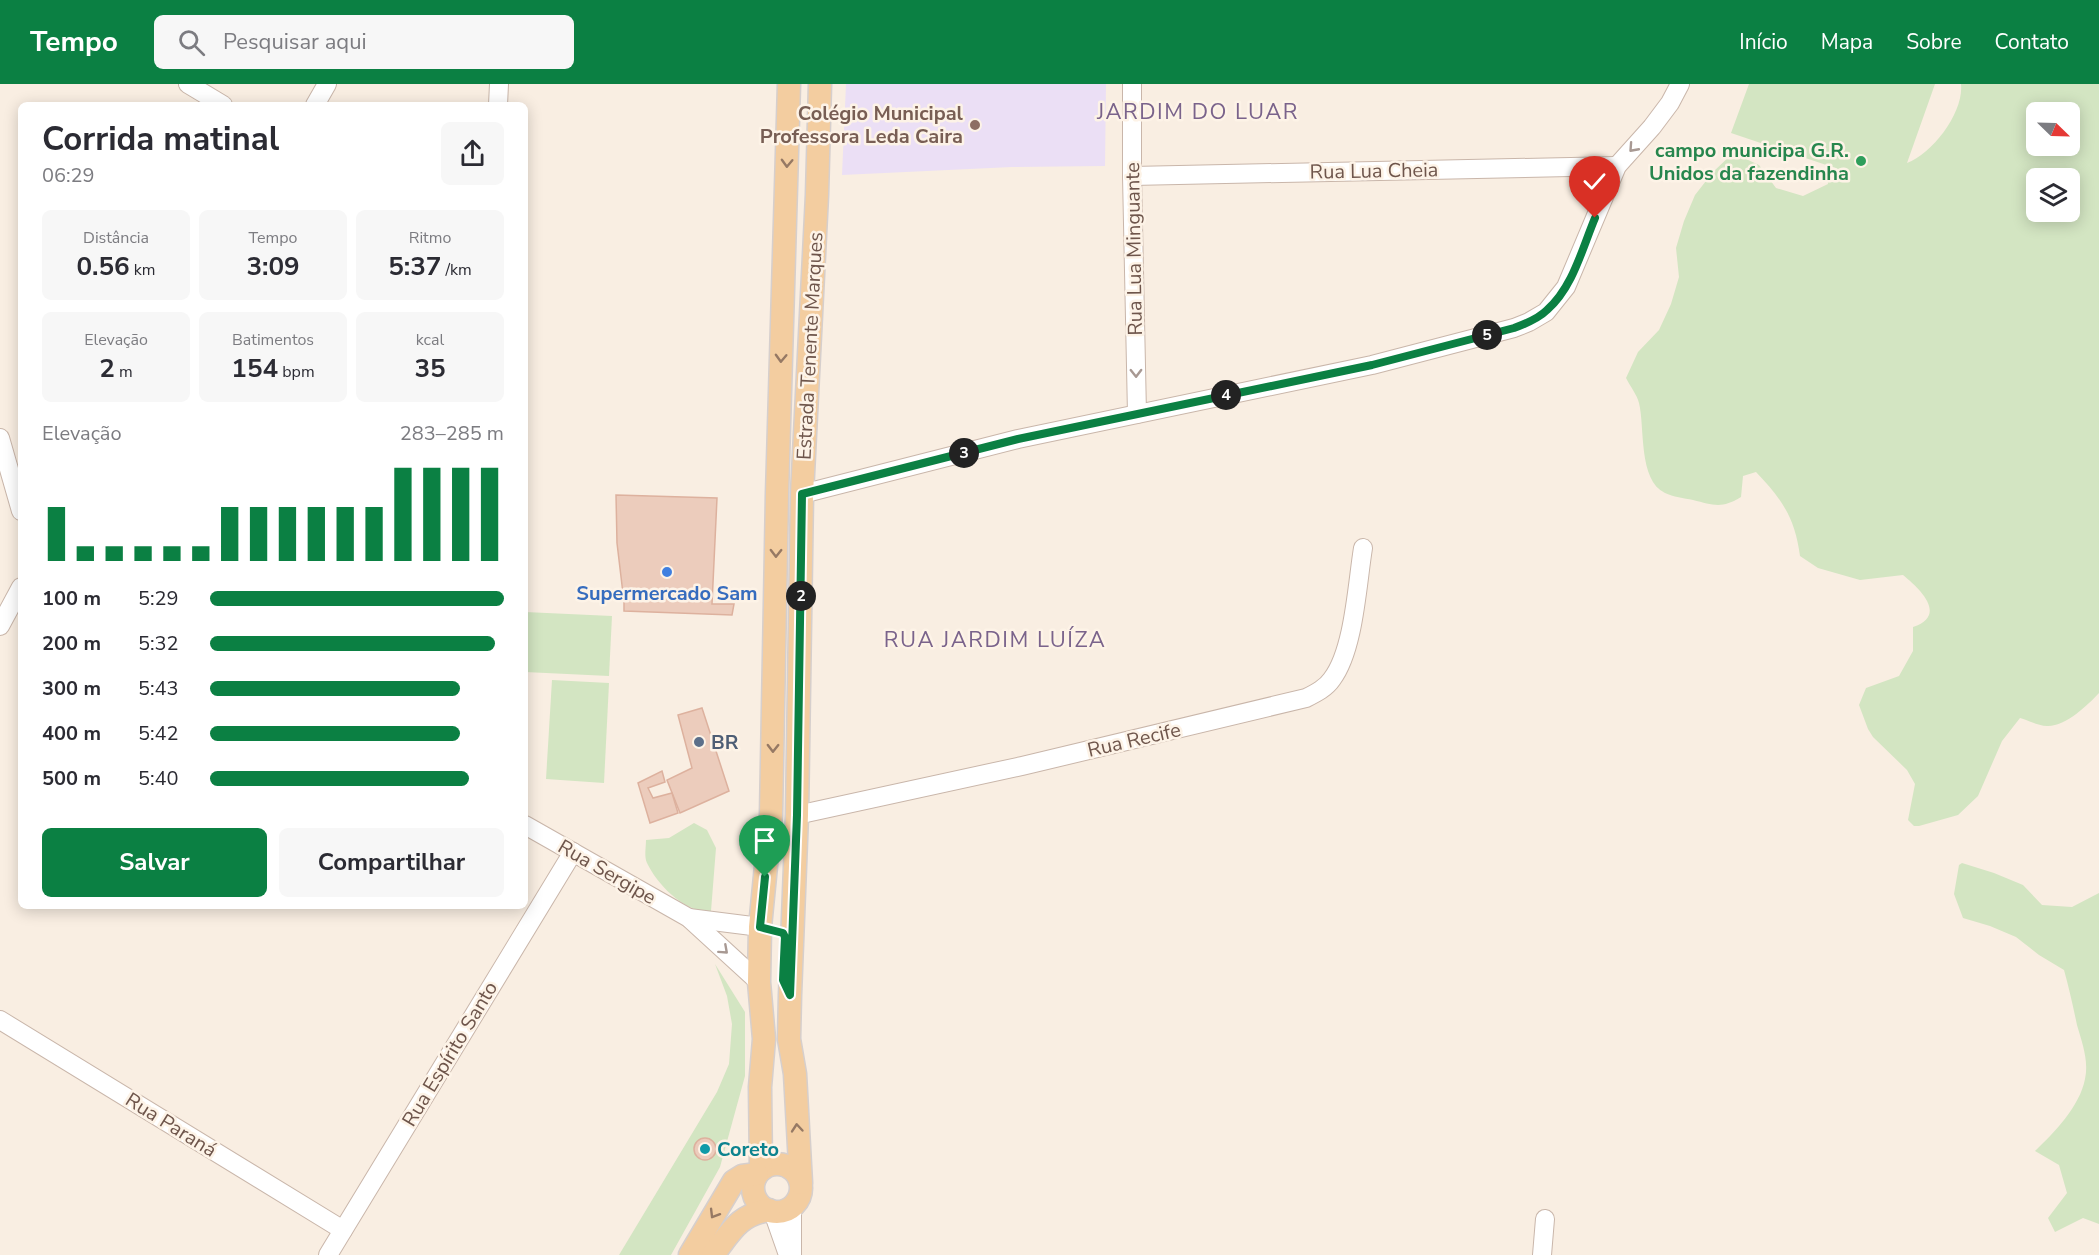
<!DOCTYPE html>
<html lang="pt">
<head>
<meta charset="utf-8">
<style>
	:root { --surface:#fff; --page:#f7f7f7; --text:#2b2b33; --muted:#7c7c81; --accent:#0b8043 }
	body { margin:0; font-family:"Nunito Sans",sans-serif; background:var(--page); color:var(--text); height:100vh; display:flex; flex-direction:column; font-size:22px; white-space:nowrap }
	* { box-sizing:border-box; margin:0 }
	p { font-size:20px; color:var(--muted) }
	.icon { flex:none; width:33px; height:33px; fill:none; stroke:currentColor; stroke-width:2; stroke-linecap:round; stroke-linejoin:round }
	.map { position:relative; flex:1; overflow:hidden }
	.details { position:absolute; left:18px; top:18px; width:510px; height:807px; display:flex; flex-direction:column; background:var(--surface); border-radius:9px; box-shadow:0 3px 15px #0003 }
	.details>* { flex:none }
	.needle { width:39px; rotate:113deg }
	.buttons { position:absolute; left:2026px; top:18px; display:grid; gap:12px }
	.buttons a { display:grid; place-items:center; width:54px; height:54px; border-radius:9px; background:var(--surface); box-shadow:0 3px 15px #0003; font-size:30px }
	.pin { position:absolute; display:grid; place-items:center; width:51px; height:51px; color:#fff; margin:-62px -26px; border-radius:50% 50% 50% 0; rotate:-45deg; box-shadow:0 0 6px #0007 }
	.pin .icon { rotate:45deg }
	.km { position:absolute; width:30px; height:30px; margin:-15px; border-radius:50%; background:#222; color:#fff; font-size:16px; line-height:30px; text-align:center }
	.round { display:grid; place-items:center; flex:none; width:63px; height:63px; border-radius:9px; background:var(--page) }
	.overview { display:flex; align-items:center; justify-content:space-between; height:102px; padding:0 24px }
	h1 { font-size:33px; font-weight:700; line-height:45px }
	.metrics { display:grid; grid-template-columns:repeat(3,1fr); gap:9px; height:102px; padding:6px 24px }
	.metrics div { display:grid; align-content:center; border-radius:9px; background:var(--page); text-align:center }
	.metrics b { font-size:26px; font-weight:700 }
	.metrics small { font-size:16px; font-weight:400 }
	.metrics p { font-size:16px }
	.chart { height:168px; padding:12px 24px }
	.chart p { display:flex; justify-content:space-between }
	.chart svg { width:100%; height:108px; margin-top:6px; stroke:var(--accent); stroke-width:6 }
	.cta { display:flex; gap:12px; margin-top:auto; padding:12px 24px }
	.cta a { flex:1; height:69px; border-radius:9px; background:var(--accent); color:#fff; font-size:24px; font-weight:700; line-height:69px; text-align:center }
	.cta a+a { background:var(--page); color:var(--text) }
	ul { padding:0 24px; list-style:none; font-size:20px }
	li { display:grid; grid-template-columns:96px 72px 1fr; align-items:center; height:45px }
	li i { height:15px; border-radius:8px; background:var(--accent) }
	header { display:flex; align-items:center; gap:36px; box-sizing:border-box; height:84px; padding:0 30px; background:var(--accent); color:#fff }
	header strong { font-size:28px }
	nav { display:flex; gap:33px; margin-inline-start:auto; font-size:21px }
	.search { width:420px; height:54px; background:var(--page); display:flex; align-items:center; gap:15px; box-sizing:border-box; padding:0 21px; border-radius:9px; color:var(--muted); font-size:22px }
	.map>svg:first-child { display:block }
	.education { fill:#ebdff5 }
	.green { fill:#d3e5c2; fill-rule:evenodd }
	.building { fill:#ecccbc; stroke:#ddb19e; stroke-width:1.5 }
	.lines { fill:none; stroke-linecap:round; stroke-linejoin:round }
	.minor-casing { stroke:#c9b6aa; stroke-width:20 }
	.major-casing { stroke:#d6cfcd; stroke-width:25 }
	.minor { stroke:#fff; stroke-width:18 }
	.major { stroke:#f3cda0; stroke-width:22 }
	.oneway { stroke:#a89993 }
	.oneway2 { stroke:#967964 }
	.route-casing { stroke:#fff; stroke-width:12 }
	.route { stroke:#0b8043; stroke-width:8 }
	.education-dot { fill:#8d6e63; stroke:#fdf3e7; stroke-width:2 }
	.leisure-dot { fill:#2e9e5b; stroke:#fdf3e7; stroke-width:2 }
	.shop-dot { fill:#3f7fe0; stroke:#fdf3e7; stroke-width:2 }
	.service-dot { fill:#5c6f8a; stroke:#fdf3e7; stroke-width:2 }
	.culture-dot { fill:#0f9aa8; stroke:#fdf3e7; stroke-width:2 }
	.labels { text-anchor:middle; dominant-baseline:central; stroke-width:5; stroke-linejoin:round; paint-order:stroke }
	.education-label { font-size:20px; font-weight:bold; fill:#785e54; stroke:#fdf3e7; text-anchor:end }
	.leisure-label { font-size:20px; font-weight:bold; fill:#27864d; stroke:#fdf3e7; text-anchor:end }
	.street-label { font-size:20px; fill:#6e554b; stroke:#fdf3e7 }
	.shop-label { font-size:20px; font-weight:bold; fill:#366cbe; stroke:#fdf3e7 }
	.service-label { font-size:20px; font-weight:bold; fill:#4e5e75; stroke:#fdf3e7; text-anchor:start }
	.culture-label { font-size:20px; font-weight:bold; fill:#0d838f; stroke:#fdf3e7; text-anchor:start }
	.quarter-label { font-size:22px; letter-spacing:1.5px; fill:#7a638b; stroke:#fdf3e7 }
</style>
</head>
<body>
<header>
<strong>Tempo</strong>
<div class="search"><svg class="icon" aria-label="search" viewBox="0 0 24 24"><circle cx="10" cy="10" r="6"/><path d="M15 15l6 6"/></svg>Pesquisar aqui</div>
<nav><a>Início</a><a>Mapa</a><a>Sobre</a><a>Contato</a></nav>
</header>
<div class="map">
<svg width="2099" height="1171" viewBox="0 0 2099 1171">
	<rect width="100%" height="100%" fill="#f9eee2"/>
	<path class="education" d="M 846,0 L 1106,0 L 1105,82 L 1012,83 L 842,91 Z"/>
	<g class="green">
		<path d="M 1749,0 L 1935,0 L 1907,79 C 1933,69 1964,28 1961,0 L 2099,0 L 2099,609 C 2088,621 2065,643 2047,642 C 2038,642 2028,636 2020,634 L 2002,657 L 1978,712 L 1958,731 L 1919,742 L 1914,742 L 1908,736 L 1915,700 L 1907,686 L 1873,653 L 1868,645 L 1859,621 L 1866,604 L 1899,592 L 1913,567 L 1913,543 C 1948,531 1920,505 1903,491 L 1860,496 L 1818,484 L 1800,472 C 1795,434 1782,415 1756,388 L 1743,392 L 1741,413 C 1722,425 1713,421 1693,416 C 1684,414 1673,413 1665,409 C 1638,396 1645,343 1639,319 C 1637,311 1630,302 1626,294 L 1638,268 L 1659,246 L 1671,220 L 1679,193 L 1676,164 L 1684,137 L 1695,111 L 1713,88 L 1733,69 L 1759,81 L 1776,104 L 1803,112 L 1828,100 L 1827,89 L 1850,89 L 1731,49 ZM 2037,28 L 2070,28 L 2070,62 L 2037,62 ZM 2037,94 L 2070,94 L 2070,128 L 2037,128 Z"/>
		<path d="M 525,528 L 612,532 L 609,592 L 525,588 Z"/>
		<path d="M 552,596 L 609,599 L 604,699 L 546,695 Z"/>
		<path d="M 694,739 L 707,746 L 716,764 L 711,827 C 685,830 657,800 647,779 C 644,773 646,763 646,756 L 669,754 Z"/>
		<path d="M 1962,779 L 1994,789 L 2023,801 L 2042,821 L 2072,823 L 2099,809 L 2099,1140 L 2083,1134 L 2055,1148 L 2048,1134 L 2067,1109 L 2059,1081 L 2035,1067 C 2054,1049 2080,1022 2085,995 C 2089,976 2082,959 2077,941 C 2073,922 2069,904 2064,886 L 2039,871 L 2016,853 L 1990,842 L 1963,834 L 1954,810 L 1959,781 Z"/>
		<path d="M 715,880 L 745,928 L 745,992 L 720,1083 L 671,1171 L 619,1171 L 717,1008 L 729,980 L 732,940 L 727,912 Z"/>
	</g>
	<g class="building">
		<path d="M 616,411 L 717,414 L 712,520 L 734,520 L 732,531 L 624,527 L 624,518 L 617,459 Z"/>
		<path d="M 702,624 L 729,707 L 680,729 L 667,696 L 692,684 L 678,631 Z"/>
		<path d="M 662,687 L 665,698 L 648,704 L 653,714 L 672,709 L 678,729 L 650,739 L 638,699 Z"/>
		<circle cx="705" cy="1065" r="11"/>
	</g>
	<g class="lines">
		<defs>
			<g id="minor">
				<path d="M 188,0 L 223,21"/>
				<path d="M 1132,0 L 1132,92 L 1137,330"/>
				<path d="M 315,21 L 327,0"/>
				<path d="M 498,21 L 499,0"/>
				<path d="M 1132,92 L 1617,82"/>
				<path d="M 0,354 L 21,427"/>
				<path d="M 802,410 L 1018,355 L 1372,281 L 1514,244 L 1529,238 L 1546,228 L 1566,203 L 1617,82 L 1652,43 L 1670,19 L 1680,0"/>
				<path d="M 0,542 L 21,503"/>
				<path d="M 797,731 L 1022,682 L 1306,614 C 1316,609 1326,604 1332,595 C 1354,566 1357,501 1363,464"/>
				<path d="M 525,741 L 689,834 L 759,898"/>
				<path d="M 689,834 L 760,843"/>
				<path d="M 0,936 L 343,1146"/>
				<path d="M 773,1128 L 787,1168"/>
				<path d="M 328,1171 L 573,768"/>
				<path d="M 792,1171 L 792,1123"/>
				<path d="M 1542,1171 L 1545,1135"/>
			</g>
			<g id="major">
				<circle cx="777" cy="1104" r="24"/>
				<path d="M 761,1086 L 760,1003 L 764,955 L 759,898 L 760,843 L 771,731 L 777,410 L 789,0"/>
				<path d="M 801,1099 L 795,990 L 789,955 L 790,911 L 797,731 L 802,410 L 817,111 L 820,0"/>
				<path d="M 690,1171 L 734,1097 L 742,1092 L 757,1090"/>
				<path d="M 713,1171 C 731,1148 738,1131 769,1126"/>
			</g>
		</defs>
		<use href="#minor" class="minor-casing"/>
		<use href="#major" class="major-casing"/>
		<use href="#minor" class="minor"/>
		<use href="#major" class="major"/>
	</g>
	<defs><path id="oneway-chevron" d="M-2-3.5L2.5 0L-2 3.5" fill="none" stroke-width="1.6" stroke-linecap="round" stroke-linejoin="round" transform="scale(1.5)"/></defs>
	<g class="oneway">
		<use href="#oneway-chevron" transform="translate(1633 64) rotate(132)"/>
		<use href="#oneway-chevron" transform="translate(1136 289) rotate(89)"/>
		<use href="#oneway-chevron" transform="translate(724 866) rotate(42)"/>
	</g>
	<g class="oneway2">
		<use href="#oneway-chevron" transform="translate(787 79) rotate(92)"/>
		<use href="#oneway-chevron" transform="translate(781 274) rotate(92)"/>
		<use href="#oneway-chevron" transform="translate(776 469) rotate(91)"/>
		<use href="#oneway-chevron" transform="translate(773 664) rotate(91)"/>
		<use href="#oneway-chevron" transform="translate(797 1044) rotate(-95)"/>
		<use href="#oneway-chevron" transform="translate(714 1130) rotate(121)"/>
	</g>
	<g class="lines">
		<defs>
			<path id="route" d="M 765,793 L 760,843 L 783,849 L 785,853 L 783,896 L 790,911 L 797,731 L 802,410 L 1018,355 L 1372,281 L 1514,244 C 1525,240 1538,235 1547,226 C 1573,203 1582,165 1595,134"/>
		</defs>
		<use href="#route" class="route-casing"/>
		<use href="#route" class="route"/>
	</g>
	<circle class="education-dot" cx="975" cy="41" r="6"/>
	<circle class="leisure-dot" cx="1861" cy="77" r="6"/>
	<circle class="shop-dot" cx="667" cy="488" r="6"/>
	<circle class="service-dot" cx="699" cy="658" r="6"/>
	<circle class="culture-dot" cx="705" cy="1065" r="6"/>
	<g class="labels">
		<g class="education-label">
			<text x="963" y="29">Colégio Municipal<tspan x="963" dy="23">Professora Leda Caira</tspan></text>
		</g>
		<g class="leisure-label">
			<text x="1849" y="66">campo municipa G.R.<tspan x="1849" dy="23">Unidos da fazendinha</tspan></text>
		</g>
		<g class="street-label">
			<text transform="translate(1374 87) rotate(-1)">Rua Lua Cheia</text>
			<text transform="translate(1134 165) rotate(-91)">Rua Lua Minguante</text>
			<text transform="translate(810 262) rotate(-87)">Estrada Tenente Marques</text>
			<text transform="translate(1134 656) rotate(-13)">Rua Recife</text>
			<text transform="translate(607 788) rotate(30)">Rua Sergipe</text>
			<text transform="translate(450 970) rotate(-59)">Rua Espírito Santo</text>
			<text transform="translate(171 1041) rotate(32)">Rua Paraná</text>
		</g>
		<g class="shop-label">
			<text x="667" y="509">Supermercado Sam</text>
		</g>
		<g class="service-label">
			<text x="711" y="658">BR</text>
		</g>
		<g class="culture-label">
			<text x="717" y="1065">Coreto</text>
		</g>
		<g class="quarter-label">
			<text x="1198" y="28">JARDIM DO LUAR</text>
			<text x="995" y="556">RUA JARDIM LUÍZA</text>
		</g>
	</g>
</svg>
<div class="buttons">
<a><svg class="needle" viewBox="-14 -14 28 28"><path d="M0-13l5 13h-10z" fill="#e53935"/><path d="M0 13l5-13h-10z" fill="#7c7c81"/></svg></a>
<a><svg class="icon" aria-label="layers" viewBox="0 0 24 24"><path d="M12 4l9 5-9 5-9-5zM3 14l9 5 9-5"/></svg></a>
</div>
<div class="pin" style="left:765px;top:793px;background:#1e9e55"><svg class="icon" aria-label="arrive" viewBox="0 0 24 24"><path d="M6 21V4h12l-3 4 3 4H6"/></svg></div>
<div class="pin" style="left:1595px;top:134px;background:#d93025"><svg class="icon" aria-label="check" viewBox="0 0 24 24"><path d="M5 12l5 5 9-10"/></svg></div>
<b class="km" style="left:801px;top:512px">2</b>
<b class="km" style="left:964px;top:369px">3</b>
<b class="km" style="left:1226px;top:311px">4</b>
<b class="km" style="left:1487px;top:251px">5</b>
<section class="details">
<div class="overview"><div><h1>Corrida matinal</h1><p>06:29</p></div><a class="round"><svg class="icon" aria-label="share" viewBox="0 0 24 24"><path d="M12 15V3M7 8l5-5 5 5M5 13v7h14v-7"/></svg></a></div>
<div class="metrics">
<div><p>Distância</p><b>0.56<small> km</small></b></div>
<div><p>Tempo</p><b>3:09</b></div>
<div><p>Ritmo</p><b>5:37<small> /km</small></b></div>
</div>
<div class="metrics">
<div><p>Elevação</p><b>2<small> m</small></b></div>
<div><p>Batimentos</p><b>154<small> bpm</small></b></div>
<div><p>kcal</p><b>35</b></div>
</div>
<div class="chart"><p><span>Elevação</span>283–285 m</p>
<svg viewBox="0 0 160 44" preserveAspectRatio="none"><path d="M5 44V22M15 44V38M25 44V38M35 44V38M45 44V38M55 44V38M65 44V22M75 44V22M85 44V22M95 44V22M105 44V22M115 44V22M125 44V6M135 44V6M145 44V6M155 44V6"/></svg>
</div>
<ul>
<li><b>100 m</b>5:29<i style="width:100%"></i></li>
<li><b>200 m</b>5:32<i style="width:97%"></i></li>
<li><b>300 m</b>5:43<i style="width:85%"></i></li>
<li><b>400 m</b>5:42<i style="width:85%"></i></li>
<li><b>500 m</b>5:40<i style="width:88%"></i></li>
</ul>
<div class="cta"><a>Salvar</a><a>Compartilhar</a></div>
</section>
</div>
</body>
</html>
